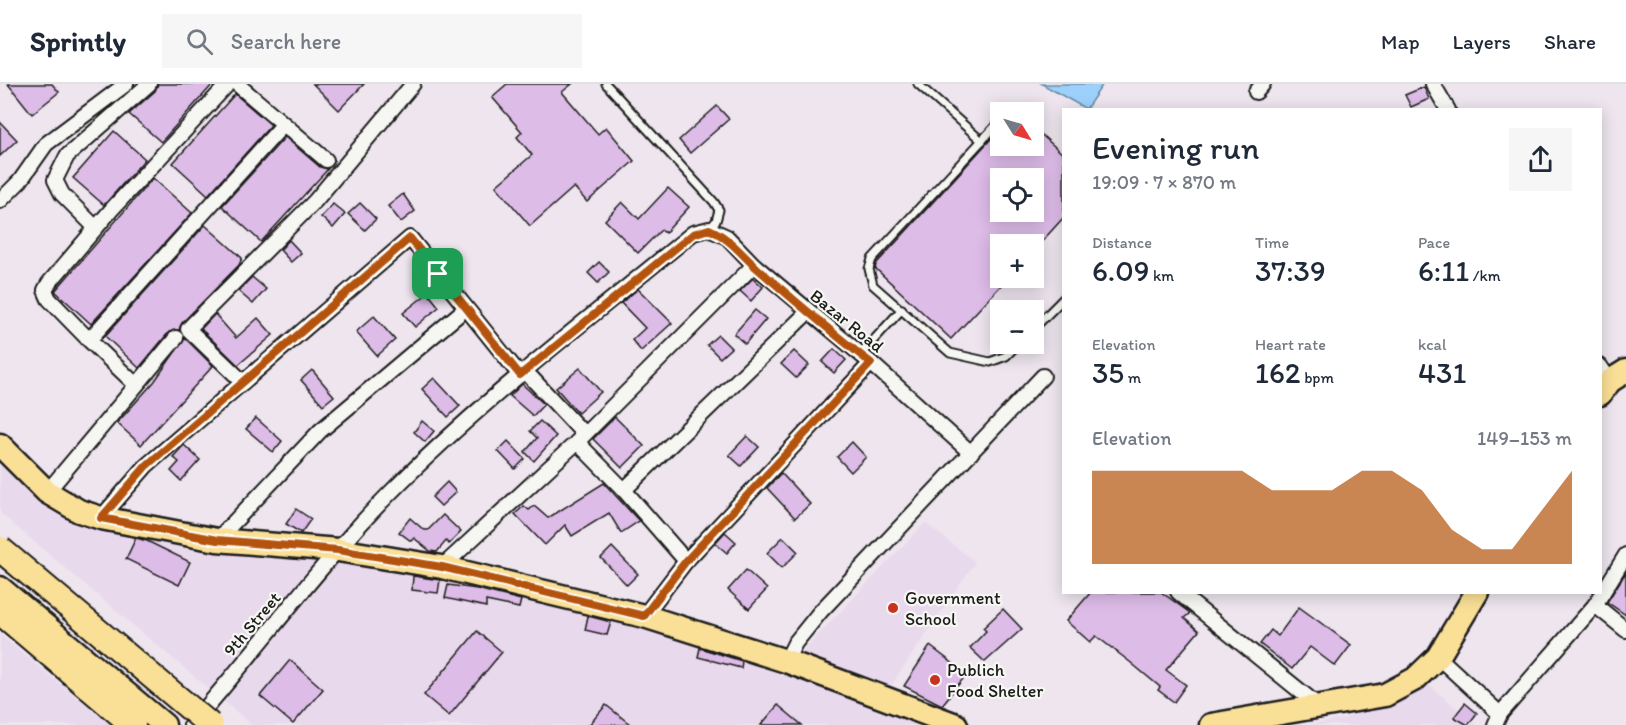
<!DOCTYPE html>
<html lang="en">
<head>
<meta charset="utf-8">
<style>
	:root { --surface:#fff; --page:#f6f6f7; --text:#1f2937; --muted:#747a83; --line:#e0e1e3; --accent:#b45309 }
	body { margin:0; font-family:Itim,sans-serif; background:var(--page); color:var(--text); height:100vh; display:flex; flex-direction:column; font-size:22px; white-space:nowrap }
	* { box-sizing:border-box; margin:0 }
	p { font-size:20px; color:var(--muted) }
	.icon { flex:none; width:33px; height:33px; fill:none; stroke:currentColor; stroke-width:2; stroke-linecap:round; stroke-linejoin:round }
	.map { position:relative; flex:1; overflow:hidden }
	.sheet { position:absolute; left:1062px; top:24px; width:540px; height:486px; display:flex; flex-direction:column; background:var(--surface); border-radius:0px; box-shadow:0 3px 15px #0003 }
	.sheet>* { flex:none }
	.needle { width:39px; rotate:127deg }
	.fabs { position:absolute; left:990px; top:18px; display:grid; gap:12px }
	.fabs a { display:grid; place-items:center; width:54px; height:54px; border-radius:0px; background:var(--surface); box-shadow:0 3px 15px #0003; font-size:30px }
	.pin { position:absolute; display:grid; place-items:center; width:51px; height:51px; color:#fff; margin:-26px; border-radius:12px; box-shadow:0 3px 9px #0006 }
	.round { display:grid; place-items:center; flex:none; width:63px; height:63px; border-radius:0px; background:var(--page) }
	.overview { display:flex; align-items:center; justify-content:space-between; height:102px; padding:0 30px }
	h1 { font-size:33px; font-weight:600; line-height:45px }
	.figures { display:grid; grid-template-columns:repeat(3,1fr); gap:9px; height:102px; padding:6px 30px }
	.figures div { display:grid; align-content:center }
	.figures b { font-size:30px; font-weight:600 }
	.figures small { font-size:16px; font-weight:400 }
	.figures p { font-size:16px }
	.chart { height:168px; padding:12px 30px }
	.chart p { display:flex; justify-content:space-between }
	.chart svg { width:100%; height:108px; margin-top:6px; fill:var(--accent); opacity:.7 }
	header { display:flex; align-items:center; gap:36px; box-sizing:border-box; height:84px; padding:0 30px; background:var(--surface); border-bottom:2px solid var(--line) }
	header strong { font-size:28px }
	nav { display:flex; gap:33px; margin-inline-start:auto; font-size:21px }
	.search { width:420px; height:54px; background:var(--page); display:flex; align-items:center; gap:15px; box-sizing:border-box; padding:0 21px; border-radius:0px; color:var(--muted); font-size:22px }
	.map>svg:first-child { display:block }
	.built { fill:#e9d9ed }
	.water { fill:#9dd1fb; stroke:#6989a2; stroke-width:1.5 }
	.building { fill:#ddbce8; stroke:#1c1c1c; stroke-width:1.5; fill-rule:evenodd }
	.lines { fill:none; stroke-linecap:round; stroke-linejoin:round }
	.service-casing { stroke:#1c1c1c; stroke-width:11 }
	.minor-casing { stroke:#1c1c1c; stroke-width:18 }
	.primary-casing { stroke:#1c1c1c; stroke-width:27 }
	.trunk-casing { stroke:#1c1c1c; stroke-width:28 }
	.service { stroke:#f6f6f2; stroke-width:7 }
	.minor { stroke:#f6f6f2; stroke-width:14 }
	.primary { stroke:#fadf96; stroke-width:22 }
	.trunk { stroke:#fadf96; stroke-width:24 }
	.trunk-bridge-casing { stroke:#1c1c1c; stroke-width:28; stroke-linecap:butt }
	.trunk-bridge { stroke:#fadf96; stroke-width:24 }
	.route-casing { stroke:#fff; stroke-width:12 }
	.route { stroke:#b45309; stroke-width:8 }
	.poi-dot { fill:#c8321e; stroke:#f6f6f2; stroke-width:2 }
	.labels { text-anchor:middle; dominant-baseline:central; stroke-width:4.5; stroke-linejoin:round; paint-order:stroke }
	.street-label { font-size:18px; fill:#1c1c1c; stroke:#f6f6f2 }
	.poi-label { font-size:18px; fill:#1c1c1c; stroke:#f6f6f2; text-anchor:start }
</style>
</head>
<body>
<header>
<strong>Sprintly</strong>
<div class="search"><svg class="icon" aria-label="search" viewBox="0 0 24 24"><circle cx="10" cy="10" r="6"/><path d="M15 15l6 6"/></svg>Search here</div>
<nav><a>Map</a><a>Layers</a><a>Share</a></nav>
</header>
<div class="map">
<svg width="1626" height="641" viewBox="0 0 1626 641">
	<rect width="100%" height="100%" fill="#eee5ef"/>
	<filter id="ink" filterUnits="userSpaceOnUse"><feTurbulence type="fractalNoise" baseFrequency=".0167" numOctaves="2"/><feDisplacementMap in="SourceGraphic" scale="12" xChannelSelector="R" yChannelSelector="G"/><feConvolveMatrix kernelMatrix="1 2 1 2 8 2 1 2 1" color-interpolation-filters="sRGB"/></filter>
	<g filter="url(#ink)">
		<g class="built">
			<path d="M 0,380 L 14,393 L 82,441 L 205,463 L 397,487 L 639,543 L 934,641 L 252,641 L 0,429 Z"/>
			<path d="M 925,439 L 975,478 L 890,603 L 799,571 Z"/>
			<path d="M 0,551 L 111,641 L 0,641 Z"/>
			<path d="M 1428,600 L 1476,641 L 1309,641 L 1343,635 Z"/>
		</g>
		<path class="water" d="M 1042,0 L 1103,0 L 1086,25 Z"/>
		<g class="building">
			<path d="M 8,0 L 52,0 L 59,8 L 32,30 Z"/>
			<path d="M 158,0 L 213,0 L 161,58 L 129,30 L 155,7 Z"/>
			<path d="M 313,0 L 364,0 L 339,26 Z"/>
			<path d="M 507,0 L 572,0 L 562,8 L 598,50 L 606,43 L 634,77 L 587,118 L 574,103 L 530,142 L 496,102 L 532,71 L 517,53 L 522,48 L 492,13 Z"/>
			<path d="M 1424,3 L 1429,15 L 1411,23 L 1405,11 Z"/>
			<path d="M 235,10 L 271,41 L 208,111 L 173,79 Z"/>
			<path d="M 717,22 L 729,35 L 690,69 L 679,56 Z"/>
			<path d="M 0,38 L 17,56 L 0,72 Z"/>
			<path d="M 1034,44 L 1064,71 L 1064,133 L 1034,166 L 1034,160 L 1000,160 L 1000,194 L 1008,194 L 951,255 L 875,184 L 877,179 L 1000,45 L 1000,62 L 1034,62 ZM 1000,94 L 1034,94 L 1034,128 L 1000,128 Z"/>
			<path d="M 114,47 L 145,75 L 104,121 L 73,94 Z"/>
			<path d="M 285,53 L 320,83 L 328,85 L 261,158 L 222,122 Z"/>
			<path d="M 153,94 L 192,129 L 91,240 L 55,207 Z"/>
			<path d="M 668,104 L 689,123 L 665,149 L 661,146 L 638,169 L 605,136 L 622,118 L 639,135 Z"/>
			<path d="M 403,110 L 415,127 L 401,138 L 388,122 Z"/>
			<path d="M 360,119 L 376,135 L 365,146 L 348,130 Z"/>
			<path d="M 333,120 L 345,130 L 333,144 L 321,133 Z"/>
			<path d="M 205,141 L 242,174 L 239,181 L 182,239 L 179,246 L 169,248 L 139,284 L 105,252 Z"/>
			<path d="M 289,156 L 301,169 L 291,178 L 280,166 Z"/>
			<path d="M 599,178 L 609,188 L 598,199 L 588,189 Z"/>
			<path d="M 252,193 L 266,205 L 253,220 L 238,207 Z"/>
			<path d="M 753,194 L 763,203 L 751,217 L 740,207 Z"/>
			<path d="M 638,205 L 672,239 L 641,267 L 632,256 L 645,244 L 621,219 Z"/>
			<path d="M 428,209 L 439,223 L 415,243 L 403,229 Z"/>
			<path d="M 755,226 L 766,235 L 745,260 L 734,250 Z"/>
			<path d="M 215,230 L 236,254 L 258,234 L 273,251 L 238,281 L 201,245 Z"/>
			<path d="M 374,232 L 395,256 L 377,272 L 356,248 Z"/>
			<path d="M 718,251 L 731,264 L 720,274 L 707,261 Z"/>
			<path d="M 185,254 L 213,282 L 141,361 L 117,339 L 154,298 Z"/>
			<path d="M 834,265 L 846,276 L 834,289 L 822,278 Z"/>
			<path d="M 794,267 L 809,281 L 796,294 L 781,280 Z"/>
			<path d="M 580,284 L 601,308 L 578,329 L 556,304 Z"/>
			<path d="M 312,286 L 334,312 L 323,321 L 301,296 Z"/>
			<path d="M 434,294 L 460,322 L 448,333 L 422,305 Z"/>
			<path d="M 522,300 L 544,320 L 533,332 L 510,312 Z"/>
			<path d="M 615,333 L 644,362 L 622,384 L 593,355 Z"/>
			<path d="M 256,334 L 282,357 L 273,368 L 246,345 Z"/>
			<path d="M 422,337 L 434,347 L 425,358 L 414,348 Z"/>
			<path d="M 540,337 L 556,352 L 534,377 L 525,368 L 537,354 L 530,347 Z"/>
			<path d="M 747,352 L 759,363 L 741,382 L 729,371 Z"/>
			<path d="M 508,357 L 525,375 L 515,385 L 498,367 Z"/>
			<path d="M 852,358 L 866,373 L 851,388 L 837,373 Z"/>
			<path d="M 184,361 L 200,376 L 181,397 L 171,387 L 179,378 L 173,373 Z"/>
			<path d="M 781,389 L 810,420 L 795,434 L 767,404 Z"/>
			<path d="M 447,398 L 456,408 L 441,422 L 432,413 Z"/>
			<path d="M 604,399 L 639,437 L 621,449 L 609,429 L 572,452 L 565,441 L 545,461 L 515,430 L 524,422 L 529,426 L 534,422 L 548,434 Z"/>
			<path d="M 296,425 L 311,435 L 301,449 L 286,440 Z"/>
			<path d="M 443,431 L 461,448 L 449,460 L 446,457 L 437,468 L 430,467 L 414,454 L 411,457 L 399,448 L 410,434 L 424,446 L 428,446 Z"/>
			<path d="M 725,448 L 736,458 L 727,469 L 715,459 Z"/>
			<path d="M 783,453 L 798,468 L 782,484 L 767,469 Z"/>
			<path d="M 136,454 L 147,457 L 190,478 L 179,501 L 126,475 Z"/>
			<path d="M 612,463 L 638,490 L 627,501 L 601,474 Z"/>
			<path d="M 746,486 L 767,505 L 749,525 L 728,506 Z"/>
			<path d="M 1626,488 L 1626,531 L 1607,518 Z"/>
			<path d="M 413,492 L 440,496 L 438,509 L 412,506 Z"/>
			<path d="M 448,501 L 477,505 L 521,516 L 519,524 L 486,517 L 486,523 L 445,514 Z"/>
			<path d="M 1091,508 L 1161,508 L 1190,529 L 1184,534 L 1199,547 L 1166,586 L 1186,601 L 1174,618 L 1158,606 L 1160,603 L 1130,578 L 1096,552 L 1090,558 L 1066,537 Z"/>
			<path d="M 1299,523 L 1351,561 L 1335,582 L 1310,563 L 1292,585 L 1260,560 L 1271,546 L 1278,552 Z"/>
			<path d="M 1003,525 L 1022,545 L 985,578 L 970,564 L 986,547 L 983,544 Z"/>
			<path d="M 588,532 L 611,538 L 607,551 L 585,546 Z"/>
			<path d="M 477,547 L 502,568 L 449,632 L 424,611 Z"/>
			<path d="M 930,562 L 967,590 L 942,621 L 904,602 Z"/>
			<path d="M 700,564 L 742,577 L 741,584 L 698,573 Z"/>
			<path d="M 290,576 L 323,605 L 293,640 L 260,612 Z"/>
			<path d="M 1465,619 L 1477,629 L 1468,641 L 1454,633 Z"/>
			<path d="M 606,621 L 631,641 L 589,641 Z"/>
			<path d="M 778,621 L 802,641 L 761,641 Z"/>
		</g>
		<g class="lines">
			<defs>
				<g id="service">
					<path d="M 606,0 L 714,118 L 719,126 L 716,137 L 709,145"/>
					<path d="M 918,0 L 982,57"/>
					<path d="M 1000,37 L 872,175 L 869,185 L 873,201 L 950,269 L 990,278 L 1006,272 L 1018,260"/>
					<path d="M 1034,244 L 1064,214"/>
					<path d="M 860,271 L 902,225"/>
				</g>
				<g id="minor">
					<path d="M 237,0 L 326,76"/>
					<path d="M 1433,0 L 1448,26"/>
					<path d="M 1256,8 L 1263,0"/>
					<path d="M 0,117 L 20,97 L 46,60 L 126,0"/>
					<path d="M 96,144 L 62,110 L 55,96 L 67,72 L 149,0"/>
					<path d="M 89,256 L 49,215 L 45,206 L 49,199 L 112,125 L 228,0"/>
					<path d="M 1600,282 L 1610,297"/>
					<path d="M 525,287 L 584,350"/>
					<path d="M 243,298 L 188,245 L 315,117 L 413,0"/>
					<path d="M 135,300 L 89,256 L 283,41"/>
					<path d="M 577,358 L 624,406 L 686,477"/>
					<path d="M 624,406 L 808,228"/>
					<path d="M 47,408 L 176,254"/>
					<path d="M 101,434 L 146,382 L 410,154 L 520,291"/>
					<path d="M 217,456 L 320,347 L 465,225"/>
					<path d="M 442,483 L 577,358 L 754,181"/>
					<path d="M 1178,508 L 1321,624"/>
					<path d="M 1595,521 L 1626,471"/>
					<path d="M 644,532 L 686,477 L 871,279"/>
					<path d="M 1438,573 L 1500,630 L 1495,641"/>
					<path d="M 786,577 L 795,559 L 820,528 L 1043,292"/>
					<path d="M 1500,630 L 1595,521 L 1626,546"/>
					<path d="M 191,641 C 258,565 318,482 389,410 C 483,315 590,234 693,149 L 709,145 L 727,153 L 754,181 L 871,279 L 971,369"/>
				</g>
				<g id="primary">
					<path d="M 1600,310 L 1610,297 L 1626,287"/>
					<path d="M 0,361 L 47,408 L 79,427 L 101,434 L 217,456 L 338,466 L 442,483 L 644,532 L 786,577 L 956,641"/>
					<path d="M 0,504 L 164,641"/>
					<path d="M 1211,641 L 1385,611 L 1415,595 L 1438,573 L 1477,508"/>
				</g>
				<path id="trunk" d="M 0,528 L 133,641"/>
			</defs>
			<use href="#service" class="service-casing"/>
			<use href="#minor" class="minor-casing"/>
			<use href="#primary" class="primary-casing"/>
			<use href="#trunk" class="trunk-casing"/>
			<use href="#service" class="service"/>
			<use href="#minor" class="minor"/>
			<use href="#primary" class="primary"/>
			<use href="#trunk" class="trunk"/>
			<defs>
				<path id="trunk-bridge" d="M 0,465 L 210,641"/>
			</defs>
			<use href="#trunk-bridge" class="trunk-bridge-casing"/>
			<use href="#trunk-bridge" class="trunk-bridge"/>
		</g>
	</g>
	<g class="lines" filter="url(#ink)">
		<defs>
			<path id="route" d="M 709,145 C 730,154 741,170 758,185 C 795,217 832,249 871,279 L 686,477 L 644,532 L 442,483 L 338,466 L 217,456 L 101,434 L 146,382 L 410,154 L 520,291 L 693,150 Z"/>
		</defs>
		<use href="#route" class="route-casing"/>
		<use href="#route" class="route"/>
	</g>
	<g class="poi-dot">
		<circle cx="893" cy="524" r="6"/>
		<circle cx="935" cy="596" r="6"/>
	</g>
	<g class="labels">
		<g class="street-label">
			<text transform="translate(847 237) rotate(39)">Bazar Road</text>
			<text transform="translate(252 540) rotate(-50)">9th Street</text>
		</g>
		<g class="poi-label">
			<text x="905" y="514">Government<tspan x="905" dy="21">School</tspan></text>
			<text x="947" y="586">Publich<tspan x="947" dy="21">Food Shelter</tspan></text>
		</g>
	</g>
</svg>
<div class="fabs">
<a><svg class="needle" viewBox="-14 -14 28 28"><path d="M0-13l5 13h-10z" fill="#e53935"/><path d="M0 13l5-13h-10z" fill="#747a83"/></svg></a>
<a><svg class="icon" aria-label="locate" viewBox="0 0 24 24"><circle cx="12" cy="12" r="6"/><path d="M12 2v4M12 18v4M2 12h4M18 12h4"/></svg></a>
<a>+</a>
<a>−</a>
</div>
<div class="pin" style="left:438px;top:190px;background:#1e9e55"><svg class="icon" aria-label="arrive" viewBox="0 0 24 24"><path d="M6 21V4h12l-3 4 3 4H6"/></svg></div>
<section class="sheet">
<div class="overview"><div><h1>Evening run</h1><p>19:09 · 7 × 870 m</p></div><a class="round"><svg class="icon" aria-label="share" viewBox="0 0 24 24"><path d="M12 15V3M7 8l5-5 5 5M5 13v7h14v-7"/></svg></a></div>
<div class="figures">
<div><p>Distance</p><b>6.09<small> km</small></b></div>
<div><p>Time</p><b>37:39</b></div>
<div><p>Pace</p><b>6:11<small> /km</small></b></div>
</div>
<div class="figures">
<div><p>Elevation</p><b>35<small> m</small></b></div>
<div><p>Heart rate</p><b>162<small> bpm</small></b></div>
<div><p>kcal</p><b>431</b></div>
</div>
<div class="chart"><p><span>Elevation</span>149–153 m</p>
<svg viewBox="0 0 160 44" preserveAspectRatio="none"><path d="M0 44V6L10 6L20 6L30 6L40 6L50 6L60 14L70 14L80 14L90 6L100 6L110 14L120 30L130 38L140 38L150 22L160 6V44z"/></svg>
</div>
</section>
</div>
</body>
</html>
